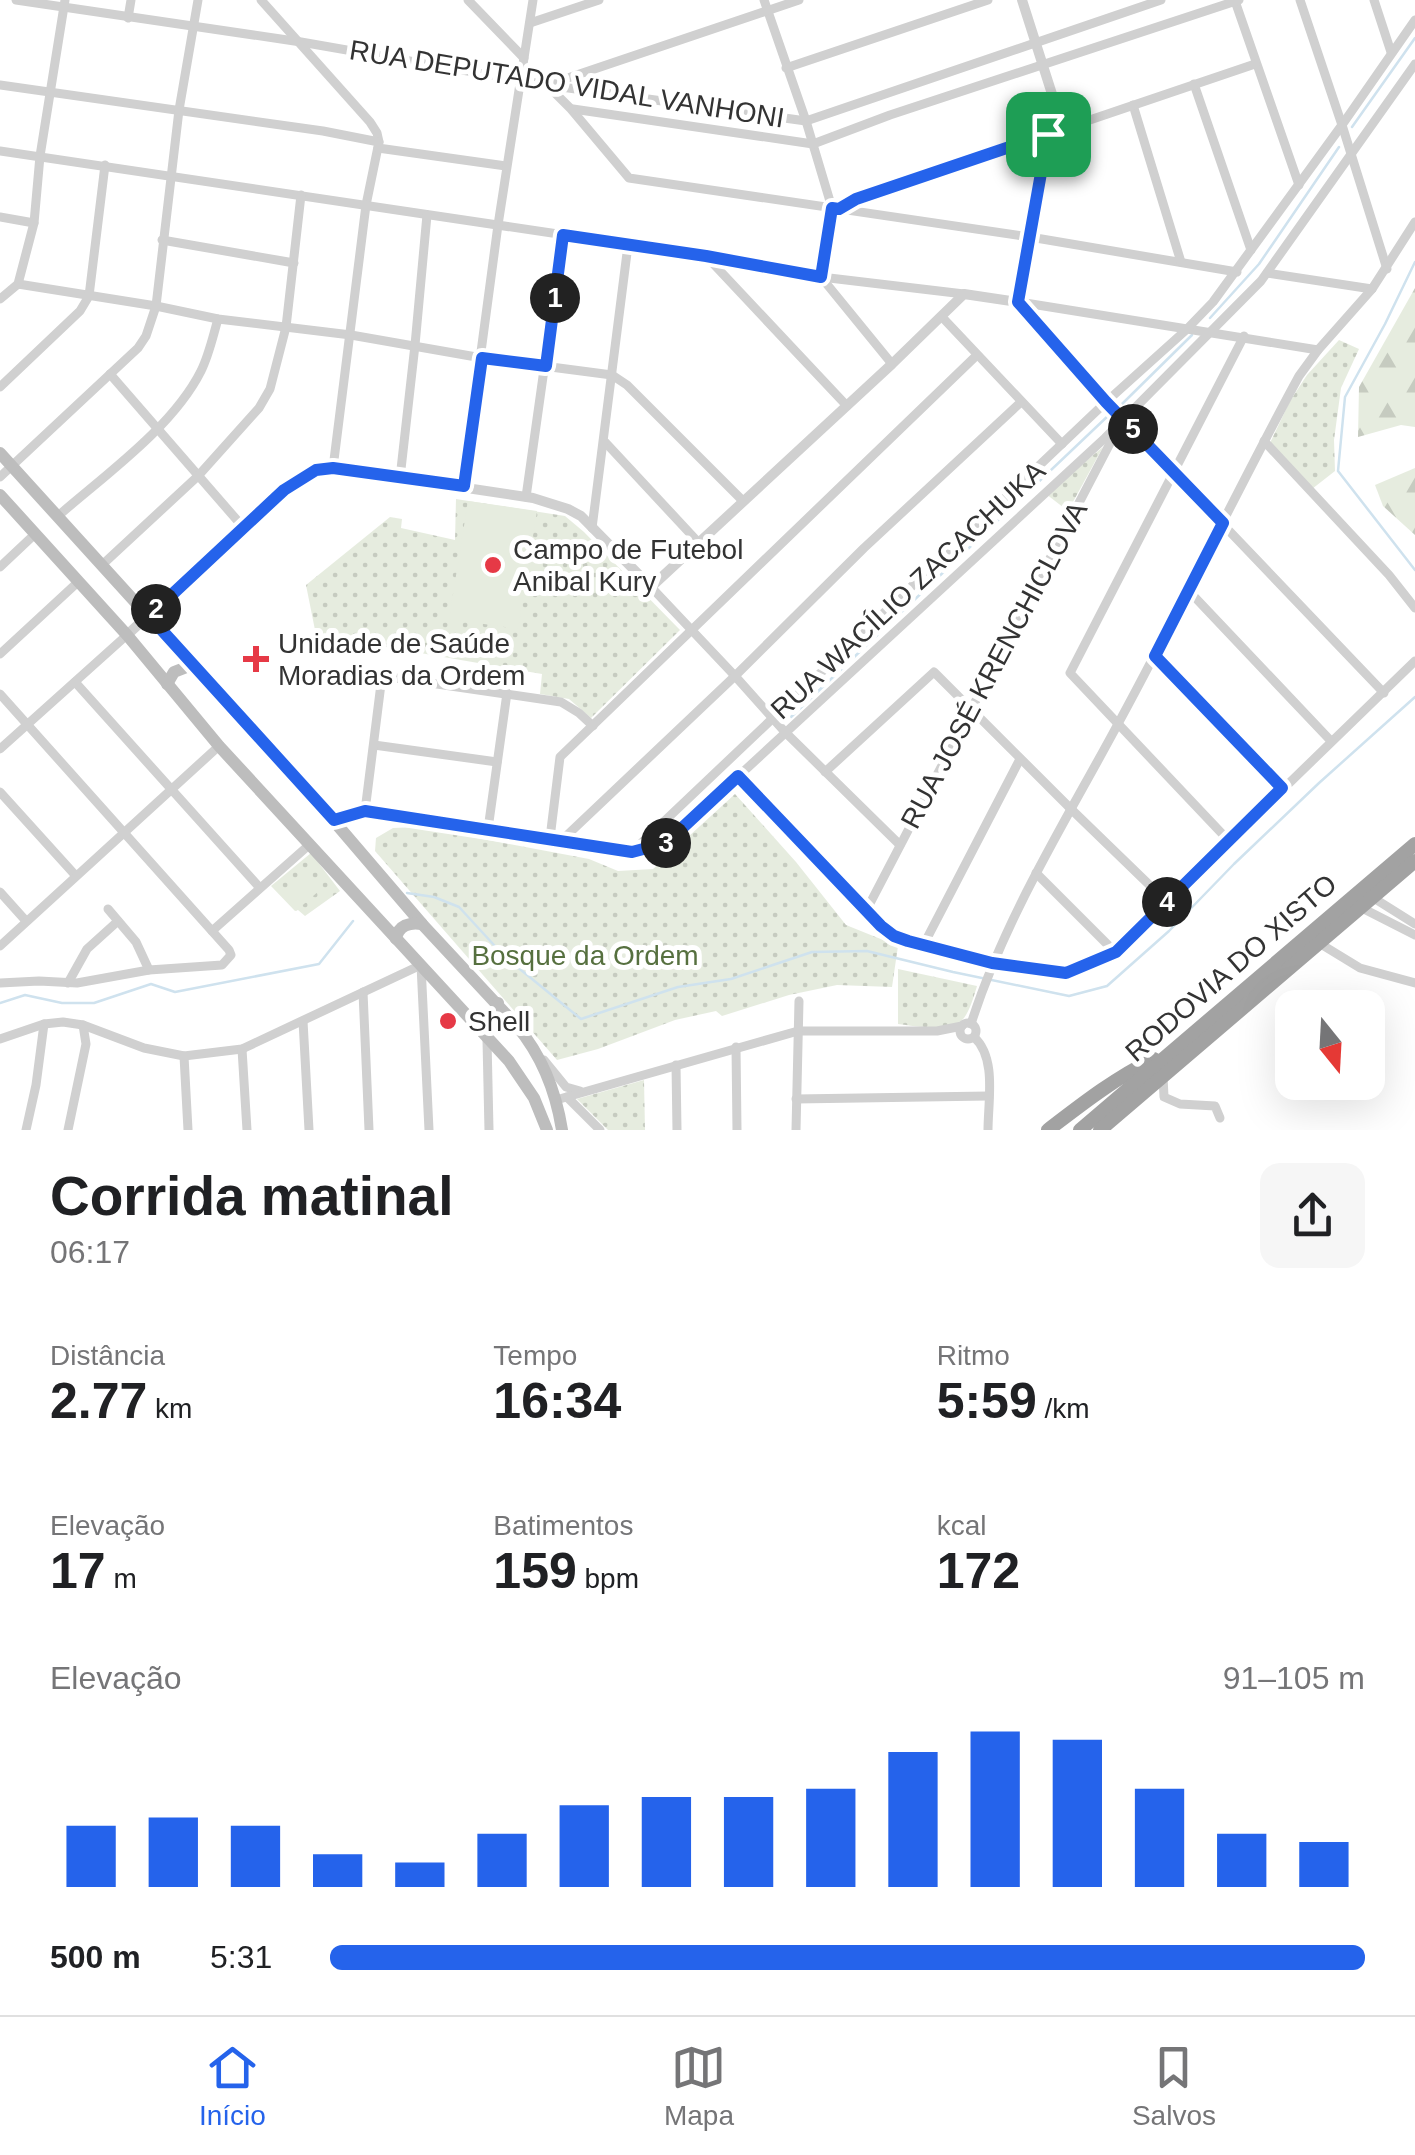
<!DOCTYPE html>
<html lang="pt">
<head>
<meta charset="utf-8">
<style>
	:root { --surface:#fff; --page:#f6f6f6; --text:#202124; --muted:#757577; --line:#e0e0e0; --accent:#2563eb }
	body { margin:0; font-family:Arial,sans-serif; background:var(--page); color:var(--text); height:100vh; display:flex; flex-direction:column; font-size:38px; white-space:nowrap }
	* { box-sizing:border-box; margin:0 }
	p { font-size:32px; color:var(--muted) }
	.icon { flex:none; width:55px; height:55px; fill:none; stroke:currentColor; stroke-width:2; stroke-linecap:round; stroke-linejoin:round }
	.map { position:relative; height:1130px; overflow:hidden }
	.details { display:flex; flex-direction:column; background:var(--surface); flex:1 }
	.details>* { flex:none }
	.needle { width:65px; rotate:162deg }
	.tools { position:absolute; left:1275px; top:990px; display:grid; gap:20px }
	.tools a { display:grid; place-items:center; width:110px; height:110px; border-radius:20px; background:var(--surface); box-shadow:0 10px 40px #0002; font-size:50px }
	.pin { position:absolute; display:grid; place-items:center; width:85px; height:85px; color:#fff; margin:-42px; border-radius:20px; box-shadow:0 5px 15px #0006 }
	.km { position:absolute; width:50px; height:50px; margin:-25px; border-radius:50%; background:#222; color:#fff; font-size:28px; line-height:50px; text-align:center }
	.round { display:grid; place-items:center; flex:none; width:105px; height:105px; border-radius:20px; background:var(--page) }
	.overview { display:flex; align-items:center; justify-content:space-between; height:170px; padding:0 50px }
	h1 { font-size:55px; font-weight:700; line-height:75px }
	.figures { display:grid; grid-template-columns:repeat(3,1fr); gap:15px; height:170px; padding:10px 50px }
	.figures div { display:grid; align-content:center }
	.figures b { font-size:50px; font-weight:700 }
	.figures small { font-size:28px; font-weight:400 }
	.figures p { font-size:28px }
	.chart { height:280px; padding:20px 50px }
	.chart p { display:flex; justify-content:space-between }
	.chart svg { width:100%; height:180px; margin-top:10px; stroke:var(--accent); stroke-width:6 }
	ul { padding:0 50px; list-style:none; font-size:32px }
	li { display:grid; grid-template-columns:160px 120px 1fr; align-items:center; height:75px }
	li i { height:25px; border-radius:12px; background:var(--accent) }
	.dock { display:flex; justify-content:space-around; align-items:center; height:140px; border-top:2px solid var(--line); background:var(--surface); font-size:28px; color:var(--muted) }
	.dock a { display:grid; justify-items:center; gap:5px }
	.dock .selected { color:var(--accent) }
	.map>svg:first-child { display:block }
	.forest { fill:url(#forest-firs) }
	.park { fill:url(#park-dots) }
	.garden { fill:#e6ecdf }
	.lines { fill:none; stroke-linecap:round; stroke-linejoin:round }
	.stream { stroke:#cfe2ee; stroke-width:2.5 }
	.minor { stroke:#d0d0d0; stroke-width:9 }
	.tertiary { stroke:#d0d0d0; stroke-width:10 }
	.secondary { stroke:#bdbdbd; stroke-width:12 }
	.trunk { stroke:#a2a2a2; stroke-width:14 }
	.route-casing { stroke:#fff; stroke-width:20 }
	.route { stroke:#2563eb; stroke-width:12 }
	.poi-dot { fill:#e63946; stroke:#fff; stroke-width:4 }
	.labels { text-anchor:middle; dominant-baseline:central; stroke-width:10; stroke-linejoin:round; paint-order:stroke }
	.street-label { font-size:28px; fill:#333; stroke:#fff }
	.poi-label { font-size:28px; fill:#333; stroke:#fff; text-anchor:start }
	.park-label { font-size:28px; fill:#56703f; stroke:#fff }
</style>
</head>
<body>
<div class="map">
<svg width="1415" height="1130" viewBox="0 0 1415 1130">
	<defs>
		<pattern id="forest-firs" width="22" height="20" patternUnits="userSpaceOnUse" patternTransform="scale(2.5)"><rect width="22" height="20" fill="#e6ecdf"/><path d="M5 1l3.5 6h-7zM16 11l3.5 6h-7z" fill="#c6cbc0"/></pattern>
		<pattern id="park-dots" width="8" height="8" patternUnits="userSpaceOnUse" patternTransform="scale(2.5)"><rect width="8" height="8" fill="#e6ecdf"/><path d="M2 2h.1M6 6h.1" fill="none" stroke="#c6cbc0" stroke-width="1.8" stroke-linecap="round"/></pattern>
	</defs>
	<rect width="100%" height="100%" fill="#fff"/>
	<g class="forest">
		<path d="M 1415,288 L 1415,427 L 1401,425 L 1358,437 L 1359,387 Z"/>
		<path d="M 1415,468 L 1415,535 L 1383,506 L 1375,485 Z"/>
	</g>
	<g class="park">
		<path d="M 1339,340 L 1359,349 L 1341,388 L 1334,440 L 1335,471 L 1312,489 L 1270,443 L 1290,401 L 1307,375 Z"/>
		<path d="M 1103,447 L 1068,511 L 1046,494 Z"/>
		<path d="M 456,499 L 565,516 L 584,532 L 680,630 L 591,718 L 569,699 L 540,694 L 542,674 L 316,635 L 306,585 L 390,517 L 402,519 L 401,528 L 455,540 Z"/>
		<path d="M 735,794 L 796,862 L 846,925 L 898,946 L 892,987 L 837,985 L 789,995 L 722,1016 L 716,1011 L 675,1020 L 598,1049 L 557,1060 L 375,851 L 376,838 L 393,828 L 418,827 L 589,859 L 618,871 L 653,869 Z"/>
		<path d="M 311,853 L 340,891 L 305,916 L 298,910 L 295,911 L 271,886 Z"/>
		<path d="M 898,969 L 977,986 C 974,996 970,1010 964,1018 C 951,1034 916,1026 898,1024 Z"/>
		<path d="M 644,1080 L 645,1130 L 608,1130 L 577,1099 Z"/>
	</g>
	<g class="garden">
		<path d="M 468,501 L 537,511 L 518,629 L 449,619 Z"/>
		<path d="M 306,874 L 320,890 L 296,911 L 282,895 Z"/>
	</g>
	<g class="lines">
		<g class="stream">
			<path d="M 1352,127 L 1415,38"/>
			<path d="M 1415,262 L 1385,324 L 1345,397 L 1338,471 L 1415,570"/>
			<path d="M 1210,318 L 1259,264 L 1339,147"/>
			<path d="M 1122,404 L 1192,335"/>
			<path d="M 791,717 L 1110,414"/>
			<path d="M 407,893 L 434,897 L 459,907 L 505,957 L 581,1019 L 678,987 L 731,979 L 812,952 L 867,951 L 953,972 L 1069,996 L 1107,986 L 1169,931 L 1234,864 L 1319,783 L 1415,697"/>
			<path d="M 0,1003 L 25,995 L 62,1003 L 94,1003 L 151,984 L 175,992 L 319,964 L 353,921"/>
		</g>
		<g class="minor">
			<path d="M 16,0 L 301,42 L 547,85 L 806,121 L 1161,0"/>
			<path d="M 261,0 L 370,122 L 377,133 L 379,142 L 366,205 L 333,468"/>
			<path d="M 468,0 L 524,58"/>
			<path d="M 764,0 L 806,121 L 832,208 L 821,277 L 892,364"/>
			<path d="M 799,0 L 547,85 L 571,109 L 629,178 L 1030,237 L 1237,272"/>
			<path d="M 1300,0 L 1342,125 L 1387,269"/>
			<path d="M 1374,0 L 1391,52"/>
			<path d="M 1235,1 L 1299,185"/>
			<path d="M 128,18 L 131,0"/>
			<path d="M 530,23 L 599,0"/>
			<path d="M 786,68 L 988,0"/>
			<path d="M 1194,84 L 1251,250"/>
			<path d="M 0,85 L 323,131 L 379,142"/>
			<path d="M 1133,105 L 1181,262"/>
			<path d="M 573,109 L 813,144 L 890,115 L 1239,0"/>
			<path d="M 378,148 L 506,166"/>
			<path d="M 0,151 L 706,256 L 821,277 L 964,294"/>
			<path d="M 841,208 L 857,199 L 1255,64"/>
			<path d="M 0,217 L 34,223"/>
			<path d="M 162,240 L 294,263"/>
			<path d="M 706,256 L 847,406"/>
			<path d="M 1267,273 L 1372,289"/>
			<path d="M 18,284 L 156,306 L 218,319 L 351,335 L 482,358 L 612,375 L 627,385 L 743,501"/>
			<path d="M 0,299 L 18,284 L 34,223 L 40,156 L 65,0"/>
			<path d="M 1018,302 L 1106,402 L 1384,693"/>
			<path d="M 1019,302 L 1318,350"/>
			<path d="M 942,317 L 1062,444"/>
			<path d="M 110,374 L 243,527"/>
			<path d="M 0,387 L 80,311 L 89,296 L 105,165"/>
			<path d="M 1264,441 L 1389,575 L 1415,608"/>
			<path d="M 605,442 L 698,542"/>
			<path d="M 0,477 L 138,348 L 146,336 L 156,306 L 179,110 L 198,0"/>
			<path d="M 400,478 L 415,345 L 427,215"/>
			<path d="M 463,486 L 498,225 L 533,0"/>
			<path d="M 526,497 L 563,235"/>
			<path d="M 58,516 C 105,475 173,427 201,371 C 209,355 213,336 218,319"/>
			<path d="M 592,528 L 628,245"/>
			<path d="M 102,565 L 198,476 L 259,408 L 270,389 L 286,327 L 301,195"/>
			<path d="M 0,567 L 35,534"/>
			<path d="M 651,587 L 735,676 L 785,732 L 900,845"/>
			<path d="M 1188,590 L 1331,741"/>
			<path d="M 0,654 L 78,582"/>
			<path d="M 1155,656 L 1282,789"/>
			<path d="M 75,682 L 260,888"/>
			<path d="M 0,694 L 212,931 L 229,950 L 231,955 L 222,965 L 149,970 L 77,983 L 39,981 L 0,983"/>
			<path d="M 374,745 L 497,762"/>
			<path d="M 0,749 L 127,635"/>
			<path d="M 825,772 L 934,672 L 1072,810 L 1167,902"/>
			<path d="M 738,776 L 881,927 L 894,936 L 908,941 L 992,963 L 1066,973 L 1115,952 L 1415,661"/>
			<path d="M 0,792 L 76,876"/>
			<path d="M 365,811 L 382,676 L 561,702 L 579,713 L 593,726"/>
			<path d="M 333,820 L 365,811 L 632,852 L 666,843 L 1105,438 L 1261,281 L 1415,64"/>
			<path d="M 488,829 L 507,693"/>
			<path d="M 550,838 L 560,757 L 977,355"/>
			<path d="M 562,840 L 735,676 L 864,548 L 1021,402"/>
			<path d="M 1229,841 L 1070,673 L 1244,336"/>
			<path d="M 634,850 L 1106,402 L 1186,330 L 1213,302 L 1342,125 L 1415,20"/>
			<path d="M 1036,873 L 1115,952"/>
			<path d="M 0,892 L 26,921"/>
			<path d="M 1372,897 L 1415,924"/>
			<path d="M 1360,907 L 1415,935"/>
			<path d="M 108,909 L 136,942 L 149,970"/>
			<path d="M 866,911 L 1117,430"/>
			<path d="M 212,931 L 309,845"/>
			<path d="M 1319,943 L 1360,968 L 1415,983"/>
			<path d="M 0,946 L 219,746"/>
			<path d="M 923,946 L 1020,759"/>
			<path d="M 68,983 L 87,949 L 118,921"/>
			<path d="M 363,992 L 369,1130"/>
			<path d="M 303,1021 L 309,1130"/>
			<circle cx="968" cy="1031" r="8"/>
			<path d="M 971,1024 C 1005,917 1066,821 1119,722 C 1181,608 1237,490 1299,376 L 1318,350 L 1372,289 L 1415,222"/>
			<path d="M 974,1037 C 997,1058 988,1101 988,1130"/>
			<path d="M 0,1039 L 44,1024 L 63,1022 L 83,1025 L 144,1048 L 184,1056 L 242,1049 L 421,965 L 429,1130"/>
			<path d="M 487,1040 L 489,1130"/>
			<path d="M 736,1047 L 737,1130"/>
			<path d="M 242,1049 L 247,1130"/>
			<path d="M 184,1056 L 188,1130"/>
			<path d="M 544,1060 L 566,1087 L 580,1091"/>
			<path d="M 676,1065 L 677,1130"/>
			<path d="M 1163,1076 L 1164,1097 L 1180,1104 L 1215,1106 L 1220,1118"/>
			<path d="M 567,1097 L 600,1130"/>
			<path d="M 796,1099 L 988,1096"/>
			<path d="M 556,1100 L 798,1031 L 937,1031 L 962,1026"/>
			<path d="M 26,1130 L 36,1085 L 44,1024"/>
			<path d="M 68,1130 L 86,1044 L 83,1025"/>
			<path d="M 796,1130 L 799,1001"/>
		</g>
		<path class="tertiary" d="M 127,635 L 284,490 L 316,470 L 333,468 L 533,498 L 568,509 L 581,516 L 651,587 L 892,364 L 964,294 L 1018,302 L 1048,133 L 1052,94 L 1022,0"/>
		<g class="secondary">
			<path d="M 0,453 L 333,820 L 422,924 L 517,1026 C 542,1056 556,1092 562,1130"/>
			<path d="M 0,495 L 127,635 L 219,746 L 509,1061 L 534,1098 L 547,1130"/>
			<path d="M 167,684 L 174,672 L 192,665"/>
			<path d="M 396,939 C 398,925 410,922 422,924"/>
			<path d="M 472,1024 L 491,1019 L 498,1003"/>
		</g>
		<g class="trunk">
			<path d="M 1048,1130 C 1082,1104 1115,1078 1154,1059"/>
			<path d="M 1080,1130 L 1415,844"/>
			<path d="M 1100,1130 L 1415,861"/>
		</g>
	</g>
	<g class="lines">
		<defs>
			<path id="route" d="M 1048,134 L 1018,302 L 1106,402 L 1223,523 L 1155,656 L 1282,788 L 1116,952 L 1066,973 L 992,963 L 908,941 L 894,936 L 881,926 L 738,776 L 666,843 L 632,852 L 365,811 L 334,820 L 149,616 L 284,490 L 316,470 L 333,468 L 464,486 L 482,358 L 546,366 L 563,235 L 706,256 L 821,277 L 832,208 L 839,209 L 856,199 Z"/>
		</defs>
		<use href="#route" class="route-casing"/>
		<use href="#route" class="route"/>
	</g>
	<g class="poi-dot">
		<circle cx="493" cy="565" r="10"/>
		<path d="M251 644h10v10h10v10h-10v10h-10v-10h-10v-10h10z"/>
		<circle cx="448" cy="1021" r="10"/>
	</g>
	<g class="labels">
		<g class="street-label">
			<text transform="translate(567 84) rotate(9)">RUA DEPUTADO VIDAL VANHONI</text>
			<text transform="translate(908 590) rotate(-43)">RUA WACÍLIO ZACACHUKA</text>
			<text transform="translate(994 665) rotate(-62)">RUA JOSÉ KRENCHICLOVA</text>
			<text transform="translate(1231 968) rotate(-41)">RODOVIA DO XISTO</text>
		</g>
		<g class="poi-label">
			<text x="513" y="549">Campo de Futebol<tspan x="513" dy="32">Anibal Kury</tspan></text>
			<text x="278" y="643">Unidade de Saúde<tspan x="278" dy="32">Moradias da Ordem</tspan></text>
			<text x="468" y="1021">Shell</text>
		</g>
		<g class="park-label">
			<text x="585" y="955">Bosque da Ordem</text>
		</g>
	</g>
</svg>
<div class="tools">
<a><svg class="needle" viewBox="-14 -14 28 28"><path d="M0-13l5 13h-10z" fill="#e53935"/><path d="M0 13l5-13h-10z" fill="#757577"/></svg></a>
</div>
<div class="pin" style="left:1048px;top:134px;background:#1e9e55"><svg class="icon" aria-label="arrive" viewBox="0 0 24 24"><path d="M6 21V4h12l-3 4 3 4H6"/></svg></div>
<b class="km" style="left:555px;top:298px">1</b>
<b class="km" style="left:156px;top:609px">2</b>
<b class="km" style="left:666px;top:843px">3</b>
<b class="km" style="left:1167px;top:902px">4</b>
<b class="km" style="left:1133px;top:429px">5</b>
</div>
<section class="details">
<div class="overview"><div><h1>Corrida matinal</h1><p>06:17</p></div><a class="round"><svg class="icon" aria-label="share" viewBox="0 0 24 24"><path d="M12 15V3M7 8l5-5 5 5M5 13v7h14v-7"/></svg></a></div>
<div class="figures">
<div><p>Distância</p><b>2.77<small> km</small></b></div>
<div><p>Tempo</p><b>16:34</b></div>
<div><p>Ritmo</p><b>5:59<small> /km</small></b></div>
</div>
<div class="figures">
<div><p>Elevação</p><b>17<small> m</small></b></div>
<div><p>Batimentos</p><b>159<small> bpm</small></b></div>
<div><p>kcal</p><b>172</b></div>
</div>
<div class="chart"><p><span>Elevação</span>91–105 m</p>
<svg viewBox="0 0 160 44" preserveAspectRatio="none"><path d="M5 44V29M15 44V27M25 44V29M35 44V36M45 44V38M55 44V31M65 44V24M75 44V22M85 44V22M95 44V20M105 44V11M115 44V6M125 44V8M135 44V20M145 44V31M155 44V33"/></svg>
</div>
<ul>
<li><b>500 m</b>5:31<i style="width:100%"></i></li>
</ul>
</section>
<nav class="dock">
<a class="selected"><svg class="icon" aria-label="home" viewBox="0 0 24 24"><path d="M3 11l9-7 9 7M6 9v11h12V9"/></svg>Início</a>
<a><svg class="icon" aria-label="map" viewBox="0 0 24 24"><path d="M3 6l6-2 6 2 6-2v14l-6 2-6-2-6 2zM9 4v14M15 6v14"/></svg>Mapa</a>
<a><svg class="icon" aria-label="saved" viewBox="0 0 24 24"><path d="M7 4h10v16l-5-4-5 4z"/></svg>Salvos</a>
</nav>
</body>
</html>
